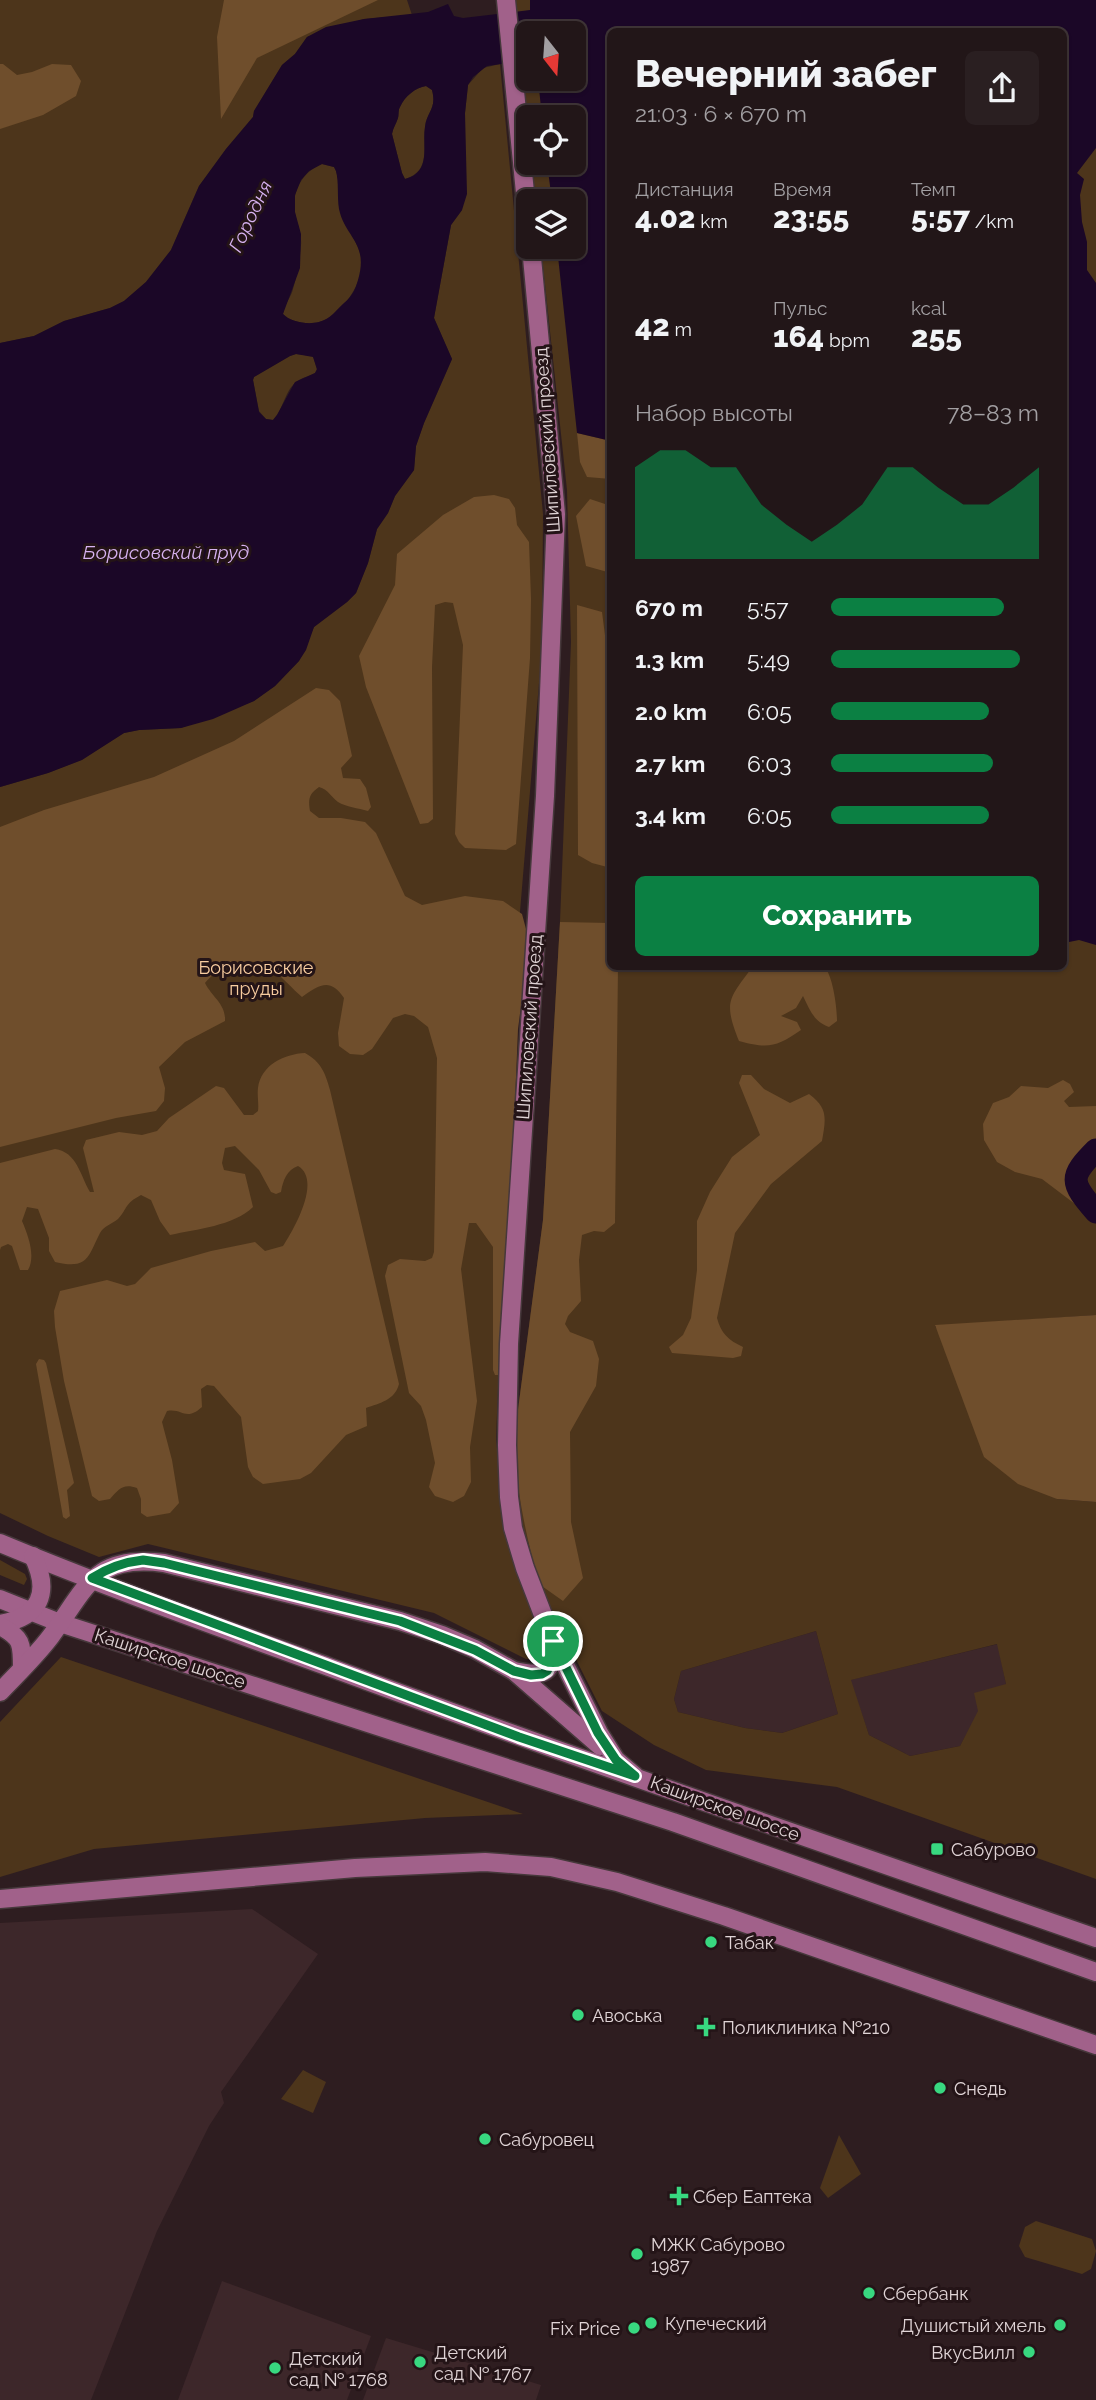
<!DOCTYPE html>
<html lang="ru">
<head>
<meta charset="utf-8">
<style>
	:root { --surface:#221618; --page:#2a1f21; --text:#f1f3f6; --muted:#a29fa2; --line:#3f3537; --accent:#0b8043 }
	body { margin:0; font-family:Raleway,sans-serif; background:var(--page); color:var(--text); height:100vh; display:flex; flex-direction:column; font-size:26px; white-space:nowrap }
	* { box-sizing:border-box; margin:0 }
	p { font-size:23px; color:var(--muted) }
	.icon { flex:none; width:38px; height:38px; fill:none; stroke:currentColor; stroke-width:2; stroke-linecap:round; stroke-linejoin:round }
	.map { position:relative; flex:1; overflow:hidden }
	.details { position:absolute; left:607px; top:28px; width:460px; height:942px; display:flex; flex-direction:column; background:var(--surface); border-radius:10px; box-shadow:0 2px 5px #0004,0 0 0 2px var(--line) }
	.details>* { flex:none }
	.needle { width:46px; rotate:163deg }
	.buttons { position:absolute; left:516px; top:21px; display:grid; gap:14px }
	.buttons a { display:grid; place-items:center; width:70px; height:70px; border-radius:10px; background:var(--surface); box-shadow:0 2px 5px #0004,0 0 0 2px var(--line); font-size:35px }
	.pin { position:absolute; display:grid; place-items:center; width:60px; height:60px; color:#fff; margin:-30px; border:4px solid #fff; border-radius:50%; box-shadow:0 2px 7px #0007 }
	.round { display:grid; place-items:center; flex:none; width:74px; height:74px; border-radius:10px; background:var(--page) }
	.headline { display:flex; align-items:center; justify-content:space-between; height:119px; padding:0 28px }
	h1 { font-size:38px; font-weight:800; line-height:52px }
	.stats { display:grid; grid-template-columns:repeat(3,1fr); gap:10px; height:119px; padding:7px 28px }
	.stats div { display:grid; align-content:center }
	.stats b { font-size:30px; font-weight:800 }
	.stats small { font-size:19px; font-weight:400 }
	.stats p { font-size:19px }
	.chart { height:196px; padding:14px 28px }
	.chart p { display:flex; justify-content:space-between }
	.chart svg { width:100%; height:126px; margin-top:7px; fill:var(--accent); opacity:.7 }
	.button { display:flex; gap:14px; margin-top:auto; padding:14px 28px }
	.button a { flex:1; height:80px; border-radius:10px; background:var(--accent); color:#fff; font-size:28px; font-weight:800; line-height:80px; text-align:center }
	ul { padding:0 28px; list-style:none; font-size:23px }
	li { display:grid; grid-template-columns:112px 84px 1fr; align-items:center; height:52px }
	li i { height:18px; border-radius:9px; background:var(--accent) }
	.map>svg:first-child { display:block }
	.built { fill:#3d272a }
	.green { fill:#4d351b; fill-rule:evenodd }
	.forest { fill:#6f4e2c }
	.water { fill:#1b0727; fill-rule:evenodd }
	.lines { fill:none; stroke-linecap:round; stroke-linejoin:round }
	.river { stroke:#1b0727; stroke-width:23 }
	.major-casing { stroke:#46383b; stroke-width:21 }
	.major { stroke:#a1618a; stroke-width:18 }
	.route-casing { stroke:#fff; stroke-width:14 }
	.route { stroke:#0b8043; stroke-width:9 }
	.poi-dot { fill:#38d880; stroke:#241417; stroke-width:2.5 }
	.labels { text-anchor:middle; dominant-baseline:central; stroke-width:6; stroke-linejoin:round; paint-order:stroke }
	.street-label { font-size:18px; fill:#e0d4d6; stroke:#241417 }
	.park-label { font-size:18px; fill:#f9cda0; stroke:#241417 }
	.poi-label { font-size:18px; fill:#e0d4d6; stroke:#241417; text-anchor:start }
	.water-label { font-size:19px; font-style:italic; fill:#d7b2f1; stroke:#241417 }
</style>
</head>
<body>
<div class="map">
<svg width="1096" height="2400" viewBox="0 0 1096 2400">
	<rect width="100%" height="100%" fill="#2e1d20"/>
	<g class="built">
		<path d="M 816,1631 L 838,1714 L 782,1733 L 745,1728 L 678,1712 L 674,1699 L 681,1671 Z"/>
		<path d="M 998,1644 L 1006,1684 L 979,1711 L 960,1746 L 910,1756 L 869,1735 L 850,1680 Z"/>
		<path d="M 252,1909 L 318,1954 L 221,2092 L 224,2103 L 209,2126 L 157,2231 L 91,2400 L 0,2400 L 0,1923 Z"/>
		<path d="M 222,2281 L 371,2336 L 347,2400 L 178,2400 Z"/>
		<path d="M 386,2338 L 541,2385 L 536,2400 L 363,2400 Z"/>
	</g>
	<g class="green">
		<path d="M 0,0 L 407,0 L 412,15 L 364,19 L 307,37 L 295,54 L 282,65 L 254,111 L 253,117 L 226,149 L 199,186 L 171,250 L 146,282 L 124,301 L 110,308 L 64,321 L 34,336 L 0,343 Z"/>
		<path d="M 515,0 L 1096,0 L 1096,1315 L 935,1326 L 1057,1499 L 1096,1502 L 1096,1879 L 837,1787 L 706,1770 L 654,1745 L 602,1711 L 538,1584 L 523,1528 L 515,1469 L 514,1440 L 543,1220 L 560,922 L 571,642 L 567,490 L 541,247 L 574,247 L 574,201 L 536,201 L 532,163 L 574,163 L 574,117 L 528,117 L 528,130 ZM 611,32 L 1064,32 L 1064,966 L 611,966 ZM 528,33 L 574,33 L 574,79 L 528,79 ZM 816,1631 L 838,1714 L 782,1733 L 745,1728 L 678,1712 L 674,1699 L 681,1671 ZM 997,1644 L 1006,1684 L 974,1693 L 978,1711 L 960,1746 L 910,1756 L 869,1735 L 851,1680 Z"/>
		<path d="M 500,64 L 543,514 L 542,647 L 513,996 L 496,1440 L 507,1536 L 544,1644 L 543,1654 L 536,1659 L 526,1659 L 434,1613 L 148,1544 L 99,1557 L 48,1536 L 0,1513 L 0,787 L 48,773 L 81,760 L 124,733 L 139,730 L 181,728 L 254,701 L 275,686 L 299,661 L 314,627 L 347,602 L 356,593 L 368,563 L 377,529 L 388,513 L 395,496 L 414,470 L 416,446 L 424,423 L 452,359 L 434,318 L 451,225 L 462,210 L 465,113 L 468,85 L 483,68 Z"/>
		<path d="M 426,86 L 432,90 C 437,109 427,111 425,127 C 422,146 432,171 405,179 L 402,173 L 392,134 C 393,128 396,124 398,118 C 399,114 398,110 400,107 C 405,96 415,88 426,86 Z"/>
		<path d="M 322,164 L 334,167 L 336,171 C 341,188 341,214 349,229 C 354,240 362,252 362,265 C 361,286 340,317 319,322 C 308,325 290,322 283,314 C 284,304 291,298 293,289 C 297,276 300,259 301,245 C 302,234 297,224 295,213 C 291,192 303,171 322,164 Z"/>
		<path d="M 296,354 L 313,356 L 317,370 L 315,373 C 310,376 304,377 299,380 C 285,388 284,409 273,420 L 266,419 L 259,411 L 253,380 L 254,377 L 290,356 Z"/>
		<path d="M 0,1560 L 25,1574 L 27,1579 L 24,1585 L 0,1575 Z"/>
		<path d="M 61,1657 L 523,1814 L 524,1814 L 425,1818 L 94,1849 L 0,1877 L 0,1722 Z"/>
		<path d="M 303,2070 L 326,2082 L 313,2113 L 281,2099 Z"/>
		<path d="M 839,2135 L 861,2174 L 828,2198 L 820,2188 Z"/>
		<path d="M 1036,2221 L 1092,2239 L 1096,2251 L 1091,2269 L 1082,2274 L 1025,2257 L 1019,2246 L 1025,2227 Z"/>
	</g>
	<g class="forest">
		<path d="M 224,0 L 378,0 L 257,58 L 221,119 L 217,37 Z"/>
		<path d="M 0,64 L 3,64 L 17,75 L 32,72 L 52,64 L 71,65 L 81,81 L 76,96 L 43,115 L 0,129 Z"/>
		<path d="M 577,433 L 611,441 L 611,479 L 587,477 L 580,462 Z"/>
		<path d="M 494,495 L 509,499 L 515,508 L 517,525 L 529,542 L 531,599 L 530,658 L 516,844 L 506,850 L 465,848 L 459,842 L 455,834 L 463,645 L 453,603 L 445,602 L 435,605 L 432,667 L 433,819 L 428,823 L 420,824 L 366,687 L 359,656 L 395,585 L 397,554 L 443,515 L 474,497 Z"/>
		<path d="M 590,499 L 608,505 L 611,510 L 611,573 L 586,566 L 576,516 Z"/>
		<path d="M 577,605 L 602,612 L 606,643 L 611,655 L 611,868 L 592,863 L 578,855 Z"/>
		<path d="M 316,688 L 329,690 L 340,701 L 352,756 L 341,768 L 343,778 L 360,779 L 366,788 L 371,807 L 368,811 C 358,808 346,807 338,802 C 330,796 329,790 319,787 C 309,794 308,799 310,811 L 319,818 L 341,818 L 365,822 L 376,833 L 405,896 L 422,905 L 465,896 L 503,901 L 522,914 L 526,929 L 528,952 L 518,1029 L 504,1372 L 500,1375 L 495,1375 L 493,1370 L 493,1247 L 476,1223 L 469,1223 L 461,1269 L 477,1401 L 470,1447 L 471,1482 L 464,1496 L 453,1502 L 435,1496 L 429,1487 L 435,1463 L 426,1420 L 421,1406 L 409,1393 L 385,1276 L 388,1265 L 400,1259 L 425,1261 L 432,1258 L 434,1252 L 437,1058 L 428,1027 L 414,1016 L 405,1014 L 393,1018 L 372,1049 L 363,1055 L 350,1054 L 339,1046 L 338,1033 L 344,998 C 330,977 319,985 302,997 C 275,973 265,951 227,967 C 218,972 212,974 205,983 C 212,997 226,1004 225,1021 L 185,1042 L 159,1067 L 165,1088 L 164,1101 L 156,1111 L 116,1118 L 0,1147 L 0,827 L 44,810 L 154,777 L 234,741 Z"/>
		<path d="M 560,922 L 610,923 L 611,966 L 618,966 L 615,1223 L 604,1232 L 594,1231 L 582,1235 L 579,1260 L 581,1301 L 568,1316 L 565,1324 L 570,1332 L 593,1341 L 599,1359 L 596,1386 L 570,1432 L 571,1522 L 583,1578 L 563,1601 L 539,1584 C 526,1536 516,1489 514,1440 L 543,1220 Z"/>
		<path d="M 753,966 L 824,966 C 833,976 837,1007 837,1021 L 829,1027 C 813,1021 810,1010 803,996 L 796,1008 L 781,1016 L 797,1022 L 801,1030 C 776,1047 769,1049 739,1041 C 723,1001 729,999 753,966 Z"/>
		<path d="M 305,1053 C 321,1062 325,1072 330,1090 L 399,1384 C 395,1400 380,1403 366,1408 L 367,1426 L 346,1435 L 311,1473 L 300,1479 L 263,1484 L 253,1477 L 248,1467 L 241,1417 L 214,1386 L 207,1385 L 201,1389 L 202,1407 C 185,1422 183,1408 167,1411 L 162,1422 L 172,1460 L 179,1503 L 170,1513 L 147,1517 L 141,1513 L 141,1499 L 137,1488 C 123,1483 119,1489 110,1499 L 99,1501 L 92,1496 L 64,1381 L 55,1327 L 54,1311 L 60,1291 L 107,1280 L 127,1286 L 135,1284 L 151,1268 L 211,1251 L 255,1242 L 265,1251 L 283,1246 C 294,1229 322,1180 298,1166 C 287,1170 283,1180 281,1192 L 276,1194 L 271,1192 L 259,1170 L 235,1146 L 225,1148 L 222,1163 L 224,1170 L 245,1174 L 253,1207 C 233,1226 197,1229 170,1235 L 160,1221 L 151,1200 L 141,1195 C 124,1204 128,1208 118,1219 C 112,1224 104,1226 100,1233 C 88,1256 89,1270 55,1262 L 49,1251 L 49,1238 L 38,1209 L 27,1207 L 22,1221 C 28,1235 36,1256 28,1270 L 20,1270 L 12,1246 L 8,1244 L 1,1247 L 0,1250 L 0,1163 L 55,1149 C 77,1152 80,1175 90,1192 L 94,1192 L 83,1148 L 86,1140 L 119,1132 L 142,1135 L 157,1131 L 169,1118 L 216,1086 L 224,1088 L 244,1115 L 253,1115 L 258,1111 C 259,1104 257,1095 258,1088 C 261,1065 284,1054 305,1053 Z"/>
		<path d="M 742,1075 L 751,1075 L 764,1089 L 790,1103 L 809,1094 C 828,1108 826,1118 822,1141 L 771,1184 L 735,1233 L 717,1318 C 721,1333 728,1340 743,1347 L 741,1356 L 733,1358 L 672,1353 L 669,1347 L 683,1335 L 691,1318 L 697,1270 L 697,1221 L 710,1192 L 732,1157 L 760,1135 L 739,1083 Z"/>
		<path d="M 1063,1080 L 1070,1084 L 1074,1092 L 1064,1101 L 1069,1107 L 1096,1106 L 1096,1150 C 1075,1171 1069,1175 1088,1201 L 1075,1204 L 1042,1179 L 1015,1172 L 997,1162 L 984,1140 L 983,1124 L 993,1103 L 1009,1097 L 1021,1086 L 1048,1088 Z"/>
		<path d="M 1096,1315 L 1096,1502 L 1057,1499 L 1018,1484 L 984,1457 L 935,1325 Z"/>
		<path d="M 39,1359 L 44,1360 L 46,1363 L 74,1483 L 67,1490 L 70,1516 L 66,1519 L 63,1517 L 36,1364 Z"/>
	</g>
	<path class="water" d="M 530,0 L 1096,0 L 1096,148 L 1077,173 L 1084,179 L 1080,195 L 1082,222 L 1087,242 L 1087,270 L 1096,283 L 1096,945 L 1079,940 L 1064,943 L 1064,32 L 611,32 L 611,441 L 577,433 L 557,247 L 574,247 L 574,201 L 552,201 L 547,163 L 574,163 L 574,117 L 542,117 L 538,79 L 574,79 L 574,33 L 528,33 L 528,60 L 487,66 L 473,77 L 468,85 L 465,113 L 467,194 L 462,210 L 451,225 L 434,318 L 452,359 L 424,423 L 416,446 L 414,470 L 395,496 L 388,513 L 377,529 L 368,563 L 356,593 L 347,602 L 314,627 L 306,650 L 299,661 L 275,686 L 254,701 L 213,719 L 181,728 L 139,730 L 124,733 L 82,760 L 48,773 L 0,787 L 0,343 L 34,336 L 64,321 L 110,308 L 124,301 L 146,282 L 171,250 L 199,186 L 226,149 L 253,117 L 254,111 L 282,65 L 295,54 L 307,37 L 326,27 L 364,19 L 428,12 L 448,4 L 454,16 L 463,18 L 530,10 ZM 426,86 L 432,90 C 437,109 427,111 425,127 C 422,146 432,172 405,179 L 402,173 L 392,134 C 393,128 396,124 398,118 C 399,115 398,110 400,107 C 405,96 415,88 426,86 ZM 322,164 L 334,167 L 336,171 C 339,183 337,196 339,209 C 345,238 369,242 358,280 C 355,290 353,295 344,303 C 336,310 331,319 319,322 C 308,325 290,322 283,314 L 300,268 L 301,234 L 295,212 L 295,195 L 301,180 L 309,171 ZM 296,354 L 313,357 L 317,369 L 315,373 L 295,382 L 277,415 L 273,420 L 266,419 L 259,412 L 253,380 L 254,377 L 290,356 Z"/>
	<g class="lines">
		<path class="river" d="M 1096,1150 C 1069,1177 1070,1182 1096,1212"/>
		<defs>
			<g id="major">
				<path d="M 506,0 L 528,223"/>
				<path d="M 531,247 L 556,514 L 545,796 L 509,1344 L 507,1445 L 509,1497 L 513,1528 L 525,1568 L 553,1641 L 599,1733 L 616,1760 L 635,1776"/>
				<path d="M 0,1543 C 108,1588 219,1627 329,1667 C 583,1761 840,1849 1096,1938"/>
				<path d="M 0,1599 L 60,1623 L 673,1822 L 1096,1972"/>
				<path d="M 0,1624 C 40,1617 51,1593 33,1556"/>
				<path d="M 0,1626 C 22,1638 22,1643 22,1668"/>
				<path d="M 514,1671 C 545,1677 554,1674 553,1641"/>
				<path d="M 0,1692 C 17,1674 36,1656 51,1636 C 87,1587 94,1554 164,1563 L 400,1621 L 442,1635 L 475,1649 L 514,1671 L 600,1746"/>
				<path d="M 0,1899 L 355,1868 L 485,1862 L 551,1867 L 617,1882 L 724,1916 L 1096,2045"/>
			</g>
		</defs>
		<use href="#major" class="major-casing"/>
		<use href="#major" class="major"/>
	</g>
	<g class="lines">
		<defs>
			<path id="route" d="M 143,1560 L 164,1563 L 400,1621 L 475,1650 L 514,1671 L 531,1675 L 542,1674 L 547,1671 L 554,1656 L 553,1641 L 598,1733 L 616,1760 L 635,1776 L 519,1737 L 92,1578 C 108,1568 124,1562 143,1560 Z"/>
		</defs>
		<use href="#route" class="route-casing"/>
		<use href="#route" class="route"/>
	</g>
	<g class="poi-dot">
		<rect x="930" y="1842" width="14" height="14" rx="3.5"/>
		<circle cx="711" cy="1942" r="7"/>
		<circle cx="578" cy="2015" r="7"/>
		<path d="M702.5 2016.5h7v7h7v7h-7v7h-7v-7h-7v-7h7z"/>
		<circle cx="940" cy="2088" r="7"/>
		<circle cx="485" cy="2139" r="7"/>
		<path d="M675.5 2185.5h7v7h7v7h-7v7h-7v-7h-7v-7h7z"/>
		<circle cx="637" cy="2254" r="7"/>
		<circle cx="869" cy="2293" r="7"/>
		<circle cx="651" cy="2323" r="7"/>
		<circle cx="1060" cy="2325" r="7"/>
		<circle cx="634" cy="2328" r="7"/>
		<circle cx="1029" cy="2352" r="7"/>
		<circle cx="420" cy="2362" r="7"/>
		<circle cx="275" cy="2368" r="7"/>
	</g>
	<g class="labels">
		<g class="street-label">
			<text transform="translate(547 440) rotate(-94)">Шипиловский проезд</text>
			<text transform="translate(529 1027) rotate(-86)">Шипиловский проезд</text>
			<text transform="translate(170 1658) rotate(18)">Каширское шоссе</text>
			<text transform="translate(725 1808) rotate(20)">Каширское шоссе</text>
		</g>
		<g class="park-label">
			<text x="256" y="967">Борисовские<tspan x="256" dy="21">пруды</tspan></text>
		</g>
		<g class="poi-label">
			<text x="951" y="1849">Сабурово</text>
			<text x="725" y="1942">Табак</text>
			<text x="592" y="2015">Авоська</text>
			<text x="722" y="2027">Поликлиника №210</text>
			<text x="954" y="2088">Снедь</text>
			<text x="499" y="2139">Сабуровец</text>
			<text x="693" y="2196">Сбер Еаптека</text>
			<text x="651" y="2244">МЖК Сабурово<tspan x="651" dy="21">1987</tspan></text>
			<text x="883" y="2293">Сбербанк</text>
			<text x="665" y="2323">Купеческий</text>
			<text x="1046" y="2325" text-anchor="end">Душистый хмель</text>
			<text x="620" y="2328" text-anchor="end">Fix Price</text>
			<text x="434" y="2352">Детский<tspan x="434" dy="21">сад № 1767</tspan></text>
			<text x="1015" y="2352" text-anchor="end">ВкусВилл</text>
			<text x="289" y="2358">Детский<tspan x="289" dy="21">сад № 1768</tspan></text>
		</g>
		<g class="water-label">
			<text transform="translate(250 216) rotate(-65)">Городня</text>
			<text x="166" y="552">Борисовский пруд</text>
		</g>
	</g>
</svg>
<div class="buttons">
<a><svg class="needle" viewBox="-14 -14 28 28"><path d="M0-13l5 13h-10z" fill="#e53935"/><path d="M0 13l5-13h-10z" fill="#a29fa2"/></svg></a>
<a><svg class="icon" aria-label="locate" viewBox="0 0 24 24"><circle cx="12" cy="12" r="6"/><path d="M12 2v4M12 18v4M2 12h4M18 12h4"/></svg></a>
<a><svg class="icon" aria-label="layers" viewBox="0 0 24 24"><path d="M12 4l9 5-9 5-9-5zM3 14l9 5 9-5"/></svg></a>
</div>
<div class="pin" style="left:553px;top:1641px;background:#1e9e55"><svg class="icon" aria-label="arrive" viewBox="0 0 24 24"><path d="M6 21V4h12l-3 4 3 4H6"/></svg></div>
<section class="details">
<div class="headline"><div><h1>Вечерний забег</h1><p>21:03 · 6 × 670 m</p></div><a class="round"><svg class="icon" aria-label="share" viewBox="0 0 24 24"><path d="M12 15V3M7 8l5-5 5 5M5 13v7h14v-7"/></svg></a></div>
<div class="stats">
<div><p>Дистанция</p><b>4.02<small> km</small></b></div>
<div><p>Время</p><b>23:55</b></div>
<div><p>Темп</p><b>5:57<small> /km</small></b></div>
</div>
<div class="stats">
<div><b>42<small> m</small></b></div>
<div><p>Пульс</p><b>164<small> bpm</small></b></div>
<div><p>kcal</p><b>255</b></div>
</div>
<div class="chart"><p><span>Набор высоты</span>78–83 m</p>
<svg viewBox="0 0 160 44" preserveAspectRatio="none"><path d="M0 44V12L10 6L20 6L30 12L40 12L50 25L60 32L70 38L80 32L90 25L100 12L110 12L120 19L130 25L140 25L150 19L160 12V44z"/></svg>
</div>
<ul>
<li><b>670 m</b>5:57<i style="width:83%"></i></li>
<li><b>1.3 km</b>5:49<i style="width:91%"></i></li>
<li><b>2.0 km</b>6:05<i style="width:76%"></i></li>
<li><b>2.7 km</b>6:03<i style="width:78%"></i></li>
<li><b>3.4 km</b>6:05<i style="width:76%"></i></li>
</ul>
<div class="button"><a>Сохранить</a></div>
</section>
</div>
</body>
</html>
